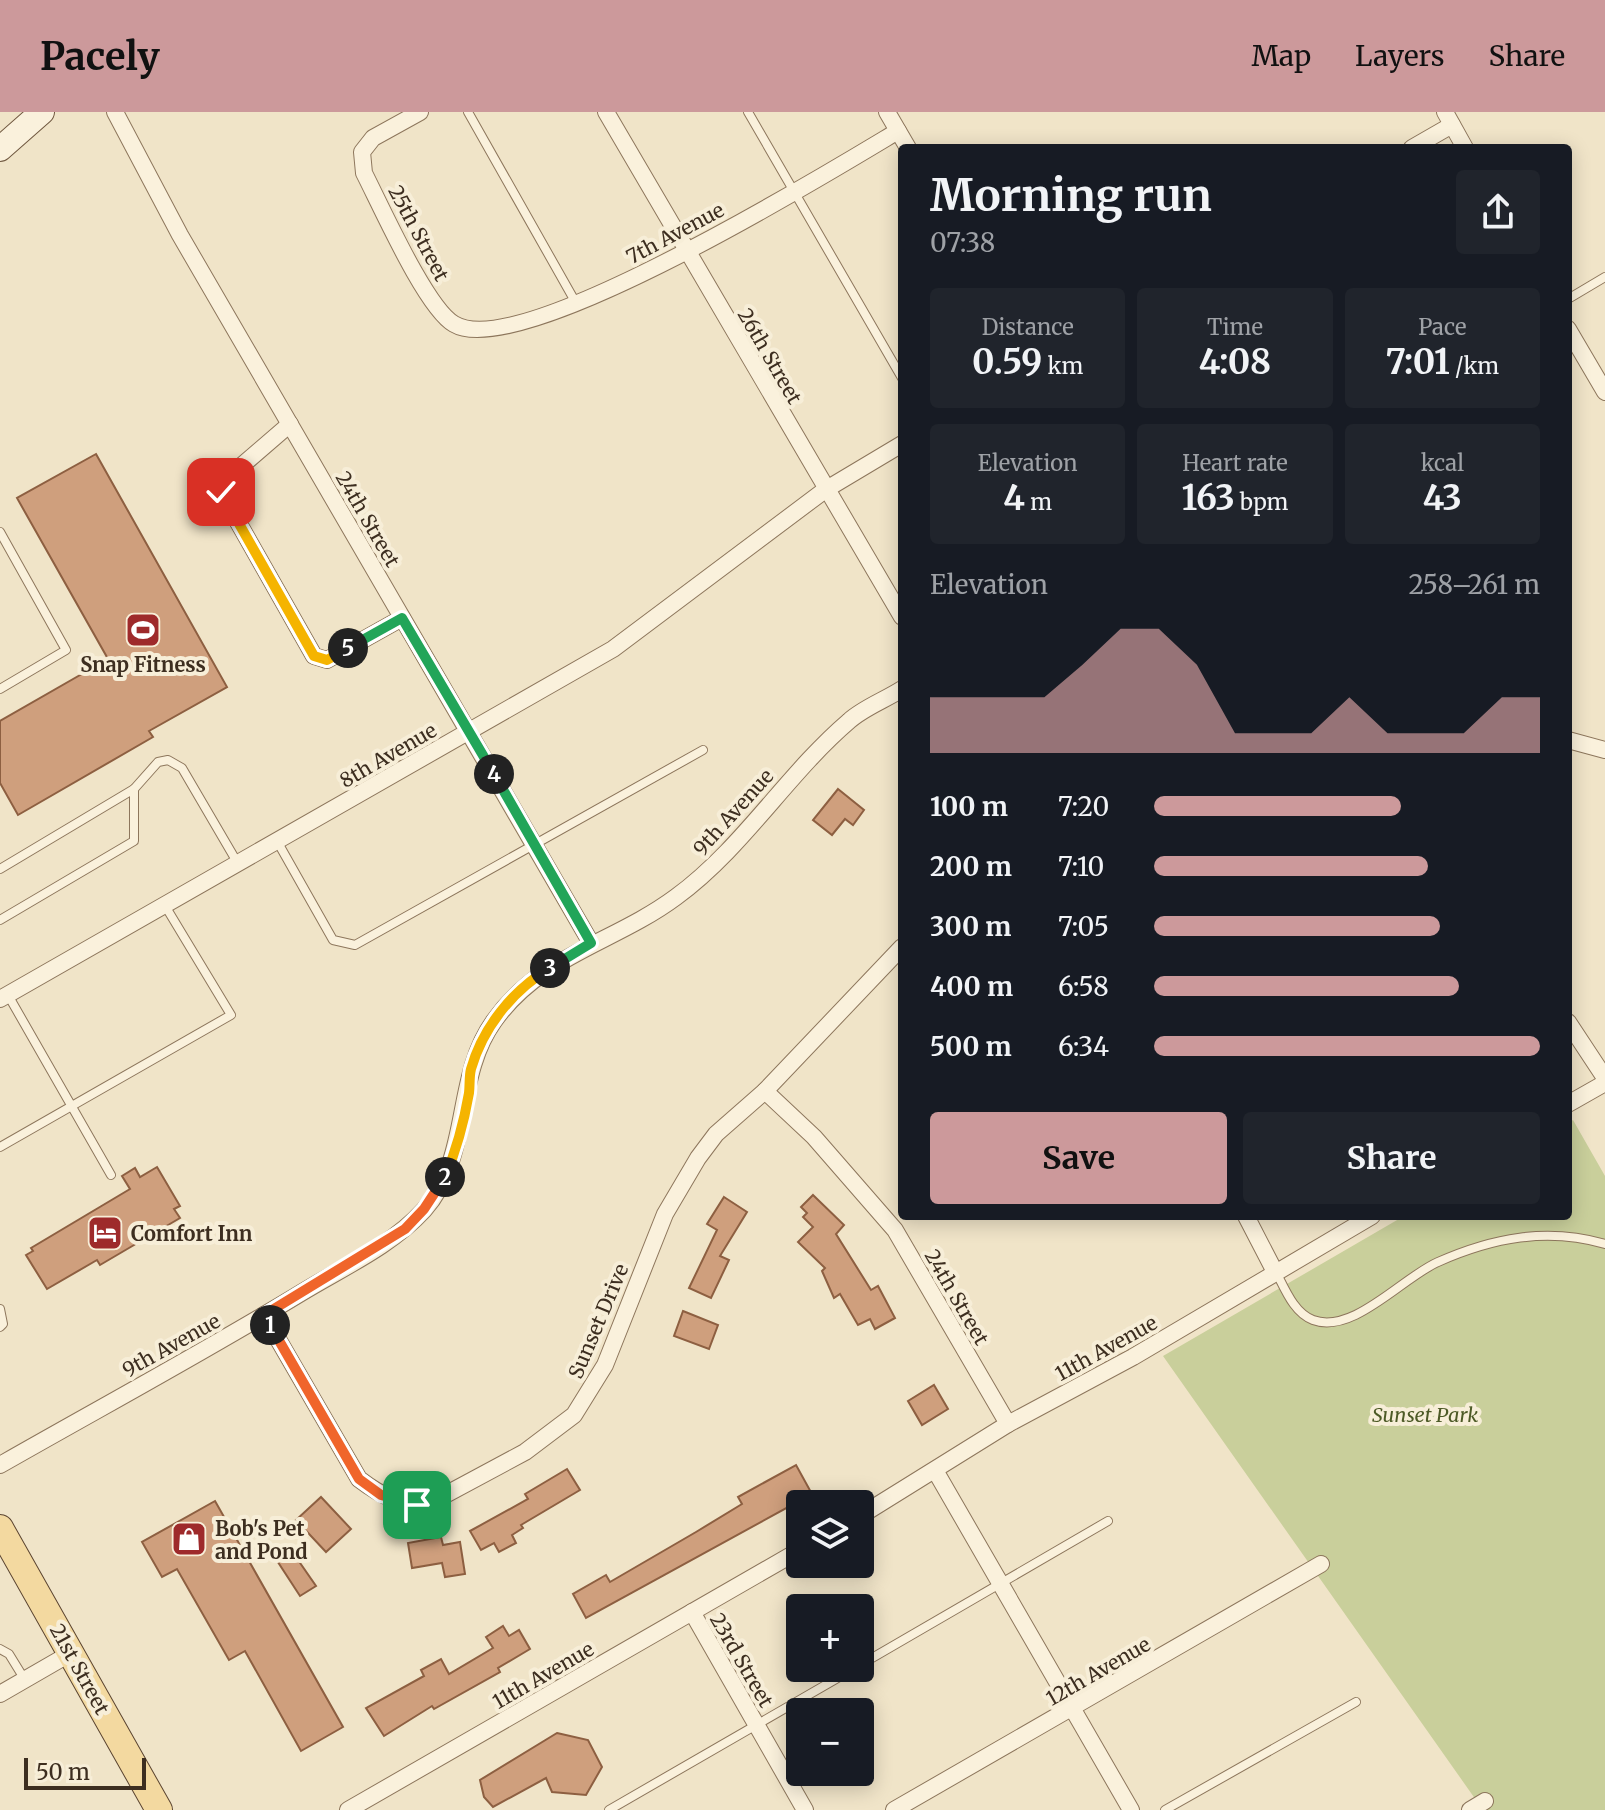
<!DOCTYPE html>
<html lang="en">
<head>
<meta charset="utf-8">
<style>
	:root { --surface:#171b24; --page:#20242c; --text:#f1f3f6; --muted:#9ea1a6; --accent:#cc999b }
	body { margin:0; font-family:Merriweather,serif; background:var(--page); color:var(--text); height:100vh; display:flex; flex-direction:column; font-size:30px; white-space:nowrap }
	* { box-sizing:border-box; margin:0 }
	p { font-size:26px; color:var(--muted) }
	.icon { flex:none; width:44px; height:44px; fill:none; stroke:currentColor; stroke-width:2; stroke-linecap:round; stroke-linejoin:round }
	.map { position:relative; flex:1; overflow:hidden }
	.drawer { position:absolute; left:898px; top:32px; width:674px; height:1076px; display:flex; flex-direction:column; background:var(--surface); border-radius:8px; box-shadow:0 4px 20px #0003 }
	.drawer>* { flex:none }
	.fabs { position:absolute; left:786px; top:1378px; display:grid; gap:16px }
	.fabs a { display:grid; place-items:center; width:88px; height:88px; border-radius:8px; background:var(--surface); box-shadow:0 4px 20px #0003; font-size:40px }
	.scale { position:absolute; left:24px; bottom:20px; width:122px; box-sizing:border-box; padding-left:8px; border:4px solid #3d2e20; border-top:0; font-size:22px; line-height:28px; white-space:nowrap; color:#3d2e20; -webkit-text-stroke:6px #f7eed8; paint-order:stroke }
	.pin { position:absolute; display:grid; place-items:center; width:68px; height:68px; color:#fff; margin:-34px; border-radius:16px; box-shadow:0 4px 12px #0006 }
	.km { position:absolute; width:40px; height:40px; margin:-20px; border-radius:50%; background:#222; color:#fff; font-size:22px; line-height:40px; text-align:center }
	.round { display:grid; place-items:center; flex:none; width:84px; height:84px; border-radius:8px; background:var(--page) }
	.head { display:flex; align-items:center; justify-content:space-between; height:136px; padding:0 32px }
	h1 { font-size:44px; font-weight:700; line-height:60px }
	.figures { display:grid; grid-template-columns:repeat(3,1fr); gap:12px; height:136px; padding:8px 32px }
	.figures div { display:grid; align-content:center; border-radius:8px; background:var(--page); text-align:center }
	.figures b { font-size:34px; font-weight:700 }
	.figures small { font-size:22px; font-weight:400 }
	.figures p { font-size:22px }
	.chart { height:224px; padding:16px 32px }
	.chart p { display:flex; justify-content:space-between }
	.chart svg { width:100%; height:144px; margin-top:8px; fill:var(--accent); opacity:.7 }
	.cta { display:flex; gap:16px; margin-top:auto; padding:16px 32px }
	.cta a { flex:1; height:92px; border-radius:8px; background:var(--accent); color:#111; font-size:32px; font-weight:700; line-height:92px; text-align:center }
	.cta a+a { background:var(--page); color:var(--text) }
	ul { padding:0 32px; list-style:none; font-size:26px }
	li { display:grid; grid-template-columns:128px 96px 1fr; align-items:center; height:60px }
	li i { height:20px; border-radius:10px; background:var(--accent) }
	header { display:flex; align-items:center; gap:48px; box-sizing:border-box; height:112px; padding:0 40px; background:var(--accent); color:#111 }
	header strong { font-size:38px }
	nav { display:flex; gap:44px; margin-inline-start:auto; font-size:28px }
	.map>svg:first-child { display:block }
	.green { fill:#c9cf9b }
	.building { fill:#cf9f7d; stroke:#8d5f41; stroke-width:2 }
	.lines { fill:none; stroke-linecap:round; stroke-linejoin:round }
	.lane-casing { stroke:#8d765c; stroke-width:10 }
	.street-casing { stroke:#8d765c; stroke-width:18 }
	.secondary-casing { stroke:#6f573f; stroke-width:26 }
	.primary-casing { stroke:#5b4430; stroke-width:28 }
	.lane { stroke:#faf1dc; stroke-width:8 }
	.street { stroke:#faf1dc; stroke-width:16 }
	.secondary { stroke:#faf1dc; stroke-width:24 }
	.primary { stroke:#f3d9a0; stroke-width:26 }
	.split-1-casing { stroke:#fff; stroke-width:16 }
	.split-2-casing { stroke:#fff; stroke-width:16 }
	.split-3-casing { stroke:#fff; stroke-width:16 }
	.split-4-casing { stroke:#fff; stroke-width:16 }
	.split-5-casing { stroke:#fff; stroke-width:16 }
	.split-6-casing { stroke:#fff; stroke-width:16 }
	.split-1 { stroke:#f0652b; stroke-width:10 }
	.split-2 { stroke:#f0652b; stroke-width:10 }
	.split-3 { stroke:#f5b400; stroke-width:10 }
	.split-4 { stroke:#22a559; stroke-width:10 }
	.split-5 { stroke:#22a559; stroke-width:10 }
	.split-6 { stroke:#f5b400; stroke-width:10 }
	.labels { text-anchor:middle; dominant-baseline:central; stroke-width:8; stroke-linejoin:round; paint-order:stroke }
	.street-label { font-size:20px; fill:#3d2e20; stroke:#f7eed8 }
	.poi-label { font-size:20px; font-weight:bold; fill:#3d2e20; stroke:#f7eed8; text-anchor:start }
	.park-label { font-size:20px; font-style:italic; fill:#4d5a26; stroke:#f7eed8 }
</style>
</head>
<body>
<header>
<strong>Pacely</strong>
<nav><a>Map</a><a>Layers</a><a>Share</a></nav>
</header>
<div class="map">
<svg width="1605" height="1698" viewBox="0 0 1605 1698">
	<rect width="100%" height="100%" fill="#f0e4c8"/>
	<path class="green" d="M 1573,1008 L 1605,1064 L 1605,1698 L 1483,1698 L 1163,1244 L 1404,1104 L 1568,1104 L 1568,1011 Z"/>
	<g class="building">
		<path d="M 96,342 L 227,575 L 149,619 L 153,625 L 18,703 L 0,671 L 0,609 L 108,547 L 17,386 Z"/>
		<path d="M 838,677 L 864,698 L 853,713 L 845,707 L 832,723 L 813,708 Z"/>
		<path d="M 157,1055 L 180,1094 L 174,1097 L 180,1106 L 100,1153 L 97,1148 L 47,1177 L 26,1143 L 33,1139 L 31,1136 L 130,1077 L 122,1064 L 135,1056 L 140,1065 Z"/>
		<path d="M 813,1083 L 844,1113 L 836,1122 L 871,1178 L 878,1174 L 895,1206 L 875,1217 L 870,1207 L 858,1213 L 840,1182 L 834,1186 L 822,1159 L 825,1156 L 798,1130 L 813,1115 L 803,1105 L 807,1101 L 801,1095 Z"/>
		<path d="M 724,1085 L 747,1100 L 720,1144 L 729,1148 L 711,1186 L 689,1176 L 717,1118 L 707,1112 Z"/>
		<path d="M 683,1199 L 718,1213 L 709,1237 L 674,1224 Z"/>
		<path d="M 934,1273 L 948,1297 L 922,1313 L 908,1289 Z"/>
		<path d="M 796,1353 L 812,1382 L 586,1506 L 573,1482 L 606,1463 L 610,1470 L 696,1420 L 742,1392 L 738,1385 Z"/>
		<path d="M 567,1357 L 580,1378 L 521,1413 L 523,1416 L 512,1423 L 516,1431 L 499,1440 L 494,1431 L 481,1438 L 470,1419 L 528,1387 L 525,1382 Z"/>
		<path d="M 321,1385 L 351,1417 L 326,1440 L 296,1408 Z"/>
		<path d="M 215,1389 L 343,1615 L 301,1639 L 245,1539 L 229,1548 L 177,1457 L 162,1465 L 142,1430 Z"/>
		<path d="M 441,1425 L 443,1433 L 460,1430 L 465,1462 L 445,1465 L 442,1451 L 412,1456 L 408,1431 Z"/>
		<path d="M 289,1435 L 316,1474 L 300,1484 L 274,1444 Z"/>
		<path d="M 503,1514 L 509,1524 L 519,1518 L 530,1537 L 498,1556 L 500,1560 L 434,1597 L 432,1594 L 384,1624 L 366,1596 L 424,1564 L 421,1558 L 441,1547 L 449,1562 L 493,1536 L 486,1525 Z"/>
		<path d="M 557,1621 L 588,1628 L 602,1655 L 586,1683 L 552,1680 L 546,1666 L 493,1695 L 484,1685 L 480,1668 Z"/>
	</g>
	<g class="lines">
		<defs>
			<g id="lane">
				<path d="M 468,0 L 576,191"/>
				<path d="M 748,0 L 902,266"/>
				<path d="M 1568,187 L 1605,165"/>
				<path d="M 0,420 L 66,538 L 0,577"/>
				<path d="M 277,729 L 333,828 L 355,833 L 703,638"/>
				<path d="M 0,757 L 134,677 L 158,650 L 168,648 L 182,656 L 237,750"/>
				<path d="M 0,808 L 134,729 L 134,677"/>
				<path d="M 8,883 L 111,1063"/>
				<path d="M 0,1035 L 231,903 L 164,792"/>
				<path d="M 1276,1160 C 1285,1177 1294,1201 1313,1208 C 1353,1223 1403,1165 1438,1150 C 1492,1126 1547,1115 1605,1132"/>
				<path d="M 0,1197 L 3,1212 L 0,1215"/>
				<path d="M 0,1537 L 9,1542 L 25,1568"/>
				<path d="M 860,1553 L 1108,1409"/>
				<path d="M 609,1698 L 855,1556"/>
				<path d="M 1165,1698 L 1356,1590"/>
			</g>
			<g id="street">
				<path d="M 115,0 L 180,123 L 591,831"/>
				<path d="M 420,0 L 373,26 L 362,40 L 364,61 C 381,94 426,196 454,212 C 519,251 831,59 898,19"/>
				<path d="M 606,0 L 902,505"/>
				<path d="M 887,0 L 908,36"/>
				<path d="M 1445,0 L 1465,36"/>
				<path d="M 1412,36 L 1452,13"/>
				<path d="M 1568,217 L 1605,280"/>
				<path d="M 290,312 L 225,368 L 221,380 L 314,544 L 327,548 L 402,506"/>
				<path d="M 1568,628 L 1605,638"/>
				<path d="M 0,887 L 613,537 L 825,378 L 902,332"/>
				<path d="M 1568,910 L 1605,966"/>
				<path d="M 765,979 L 814,1025 L 895,1118 L 1008,1312"/>
				<path d="M 1568,992 L 1605,971"/>
				<path d="M 1246,1104 L 1275,1160"/>
				<path d="M 264,1203 L 359,1367 C 380,1383 402,1395 430,1391 L 525,1340 L 574,1303 L 605,1253 L 665,1102 L 698,1046 L 716,1022 L 765,979 L 902,835"/>
				<path d="M 0,1353 C 100,1296 202,1241 301,1181 C 342,1156 391,1134 424,1098 C 472,1044 453,966 494,909 C 541,843 614,831 676,785 C 743,736 786,663 849,609 C 863,596 885,588 902,577"/>
				<path d="M 936,1360 L 1131,1698"/>
				<path d="M 860,1404 L 1008,1312 L 1133,1245 L 1372,1104"/>
				<path d="M 692,1500 L 805,1698"/>
				<path d="M 0,1582 L 71,1541"/>
				<path d="M 348,1698 L 800,1438"/>
				<path d="M 894,1698 L 1321,1452"/>
				<path d="M 1470,1698 L 1485,1689"/>
			</g>
			<path id="secondary" d="M 0,37 L 42,0"/>
			<path id="primary" d="M 0,1416 L 159,1698"/>
		</defs>
		<use href="#lane" class="lane-casing"/>
		<use href="#street" class="street-casing"/>
		<use href="#secondary" class="secondary-casing"/>
		<use href="#primary" class="primary-casing"/>
		<use href="#lane" class="lane"/>
		<use href="#street" class="street"/>
		<use href="#secondary" class="secondary"/>
		<use href="#primary" class="primary"/>
	</g>
	<g class="lines">
		<defs>
			<path id="split-1" d="M 270,1213 L 359,1367 L 381,1383 L 417,1393"/>
			<path id="split-2" d="M 270,1213 L 264,1203 L 405,1117 L 424,1097 L 445,1065"/>
			<path id="split-3" d="M 445,1065 C 456,1039 464,1010 469,981 C 470,973 469,965 471,957 C 483,915 513,878 550,856"/>
			<path id="split-4" d="M 494,662 L 591,831 L 550,856"/>
			<path id="split-5" d="M 348,536 L 402,506 L 494,662"/>
			<path id="split-6" d="M 221,380 L 314,544 L 327,548 L 348,536"/>
		</defs>
		<use href="#split-1" class="split-1-casing"/>
		<use href="#split-2" class="split-2-casing"/>
		<use href="#split-3" class="split-3-casing"/>
		<use href="#split-4" class="split-4-casing"/>
		<use href="#split-5" class="split-5-casing"/>
		<use href="#split-6" class="split-6-casing"/>
		<use href="#split-1" class="split-1"/>
		<use href="#split-2" class="split-2"/>
		<use href="#split-3" class="split-3"/>
		<use href="#split-4" class="split-4"/>
		<use href="#split-5" class="split-5"/>
		<use href="#split-6" class="split-6"/>
	</g>
	<defs>
		<symbol id="stadium-square" viewBox="-11 -11 22 22"><rect x="-9" y="-9" width="18" height="18" rx="4" fill="#9e2a2b" stroke="#f7eed8"/><path d="M0-5a6.5 5 0 1 0 0 10a6.5 5 0 1 0 0-10ZM-3.5-1.8h7v3.6h-7Z" fill="#fff"/></symbol>
		<symbol id="hotel-square" viewBox="-11 -11 22 22"><rect x="-9" y="-9" width="18" height="18" rx="4" fill="#9e2a2b" stroke="#f7eed8"/><path d="M-6-4.5h1.5V1H6V5H4.5V3h-9V5H-6ZM-4 0a1.8 1.8 0 1 1 3.6 0ZM.5 0V-2.5h3Q6-2.5 6 0Z" fill="#fff"/></symbol>
		<symbol id="shop-square" viewBox="-11 -11 22 22"><rect x="-9" y="-9" width="18" height="18" rx="4" fill="#9e2a2b" stroke="#f7eed8"/><path d="M-5-2.5h2.3a2.7 3.5 0 0 1 5.4 0H5L5.5 6h-11ZM-1.5-2.5h3a1.5 2.3 0 0 0-3 0Z" fill="#fff"/></symbol>
	</defs>
	<g fill-rule="evenodd">
		<use href="#stadium-square" x="123" y="498" width="40" height="40"/>
		<use href="#hotel-square" x="85" y="1101" width="40" height="40"/>
		<use href="#shop-square" x="169" y="1407" width="40" height="40"/>
	</g>
	<g class="labels">
		<g class="street-label">
			<text transform="translate(419 121) rotate(62)">25th Street</text>
			<text transform="translate(675 121) rotate(-28)">7th Avenue</text>
			<text transform="translate(770 244) rotate(60)">26th Street</text>
			<text transform="translate(368 407) rotate(60)">24th Street</text>
			<text transform="translate(388 643) rotate(-30)">8th Avenue</text>
			<text transform="translate(733 700) rotate(-48)">9th Avenue</text>
			<text transform="translate(957 1185) rotate(60)">24th Street</text>
			<text transform="translate(598 1209) rotate(-67)">Sunset Drive</text>
			<text transform="translate(171 1233) rotate(-29)">9th Avenue</text>
			<text transform="translate(1106 1236) rotate(-29)">11th Avenue</text>
			<text transform="translate(742 1548) rotate(60)">23rd Street</text>
			<text transform="translate(80 1557) rotate(61)">21st Street</text>
			<text transform="translate(1098 1559) rotate(-30)">12th Avenue</text>
			<text transform="translate(543 1563) rotate(-30)">11th Avenue</text>
		</g>
		<g class="poi-label">
			<text x="143" y="552" text-anchor="middle">Snap Fitness</text>
			<text x="131" y="1121">Comfort Inn</text>
			<text x="215" y="1416">Bob's Pet<tspan x="215" dy="23">and Pond</tspan></text>
		</g>
		<g class="park-label">
			<text x="1425" y="1302">Sunset Park</text>
		</g>
	</g>
</svg>
<div class="fabs">
<a><svg class="icon" aria-label="layers" viewBox="0 0 24 24"><path d="M12 4l9 5-9 5-9-5zM3 14l9 5 9-5"/></svg></a>
<a>+</a>
<a>−</a>
</div>
<div class="scale">50 m</div>
<div class="pin" style="left:417px;top:1393px;background:#1e9e55"><svg class="icon" aria-label="arrive" viewBox="0 0 24 24"><path d="M6 21V4h12l-3 4 3 4H6"/></svg></div>
<div class="pin" style="left:221px;top:380px;background:#d93025"><svg class="icon" aria-label="check" viewBox="0 0 24 24"><path d="M5 12l5 5 9-10"/></svg></div>
<b class="km" style="left:270px;top:1213px">1</b>
<b class="km" style="left:445px;top:1065px">2</b>
<b class="km" style="left:550px;top:856px">3</b>
<b class="km" style="left:494px;top:662px">4</b>
<b class="km" style="left:348px;top:536px">5</b>
<section class="drawer">
<div class="head"><div><h1>Morning run</h1><p>07:38</p></div><a class="round"><svg class="icon" aria-label="share" viewBox="0 0 24 24"><path d="M12 15V3M7 8l5-5 5 5M5 13v7h14v-7"/></svg></a></div>
<div class="figures">
<div><p>Distance</p><b>0.59<small> km</small></b></div>
<div><p>Time</p><b>4:08</b></div>
<div><p>Pace</p><b>7:01<small> /km</small></b></div>
</div>
<div class="figures">
<div><p>Elevation</p><b>4<small> m</small></b></div>
<div><p>Heart rate</p><b>163<small> bpm</small></b></div>
<div><p>kcal</p><b>43</b></div>
</div>
<div class="chart"><p><span>Elevation</span>258–261 m</p>
<svg viewBox="0 0 160 44" preserveAspectRatio="none"><path d="M0 44V27L10 27L20 27L30 27L40 17L50 6L60 6L70 17L80 38L90 38L100 38L110 27L120 38L130 38L140 38L150 27L160 27V44z"/></svg>
</div>
<ul>
<li><b>100 m</b>7:20<i style="width:64%"></i></li>
<li><b>200 m</b>7:10<i style="width:71%"></i></li>
<li><b>300 m</b>7:05<i style="width:74%"></i></li>
<li><b>400 m</b>6:58<i style="width:79%"></i></li>
<li><b>500 m</b>6:34<i style="width:100%"></i></li>
</ul>
<div class="cta"><a>Save</a><a>Share</a></div>
</section>
</div>
</body>
</html>
